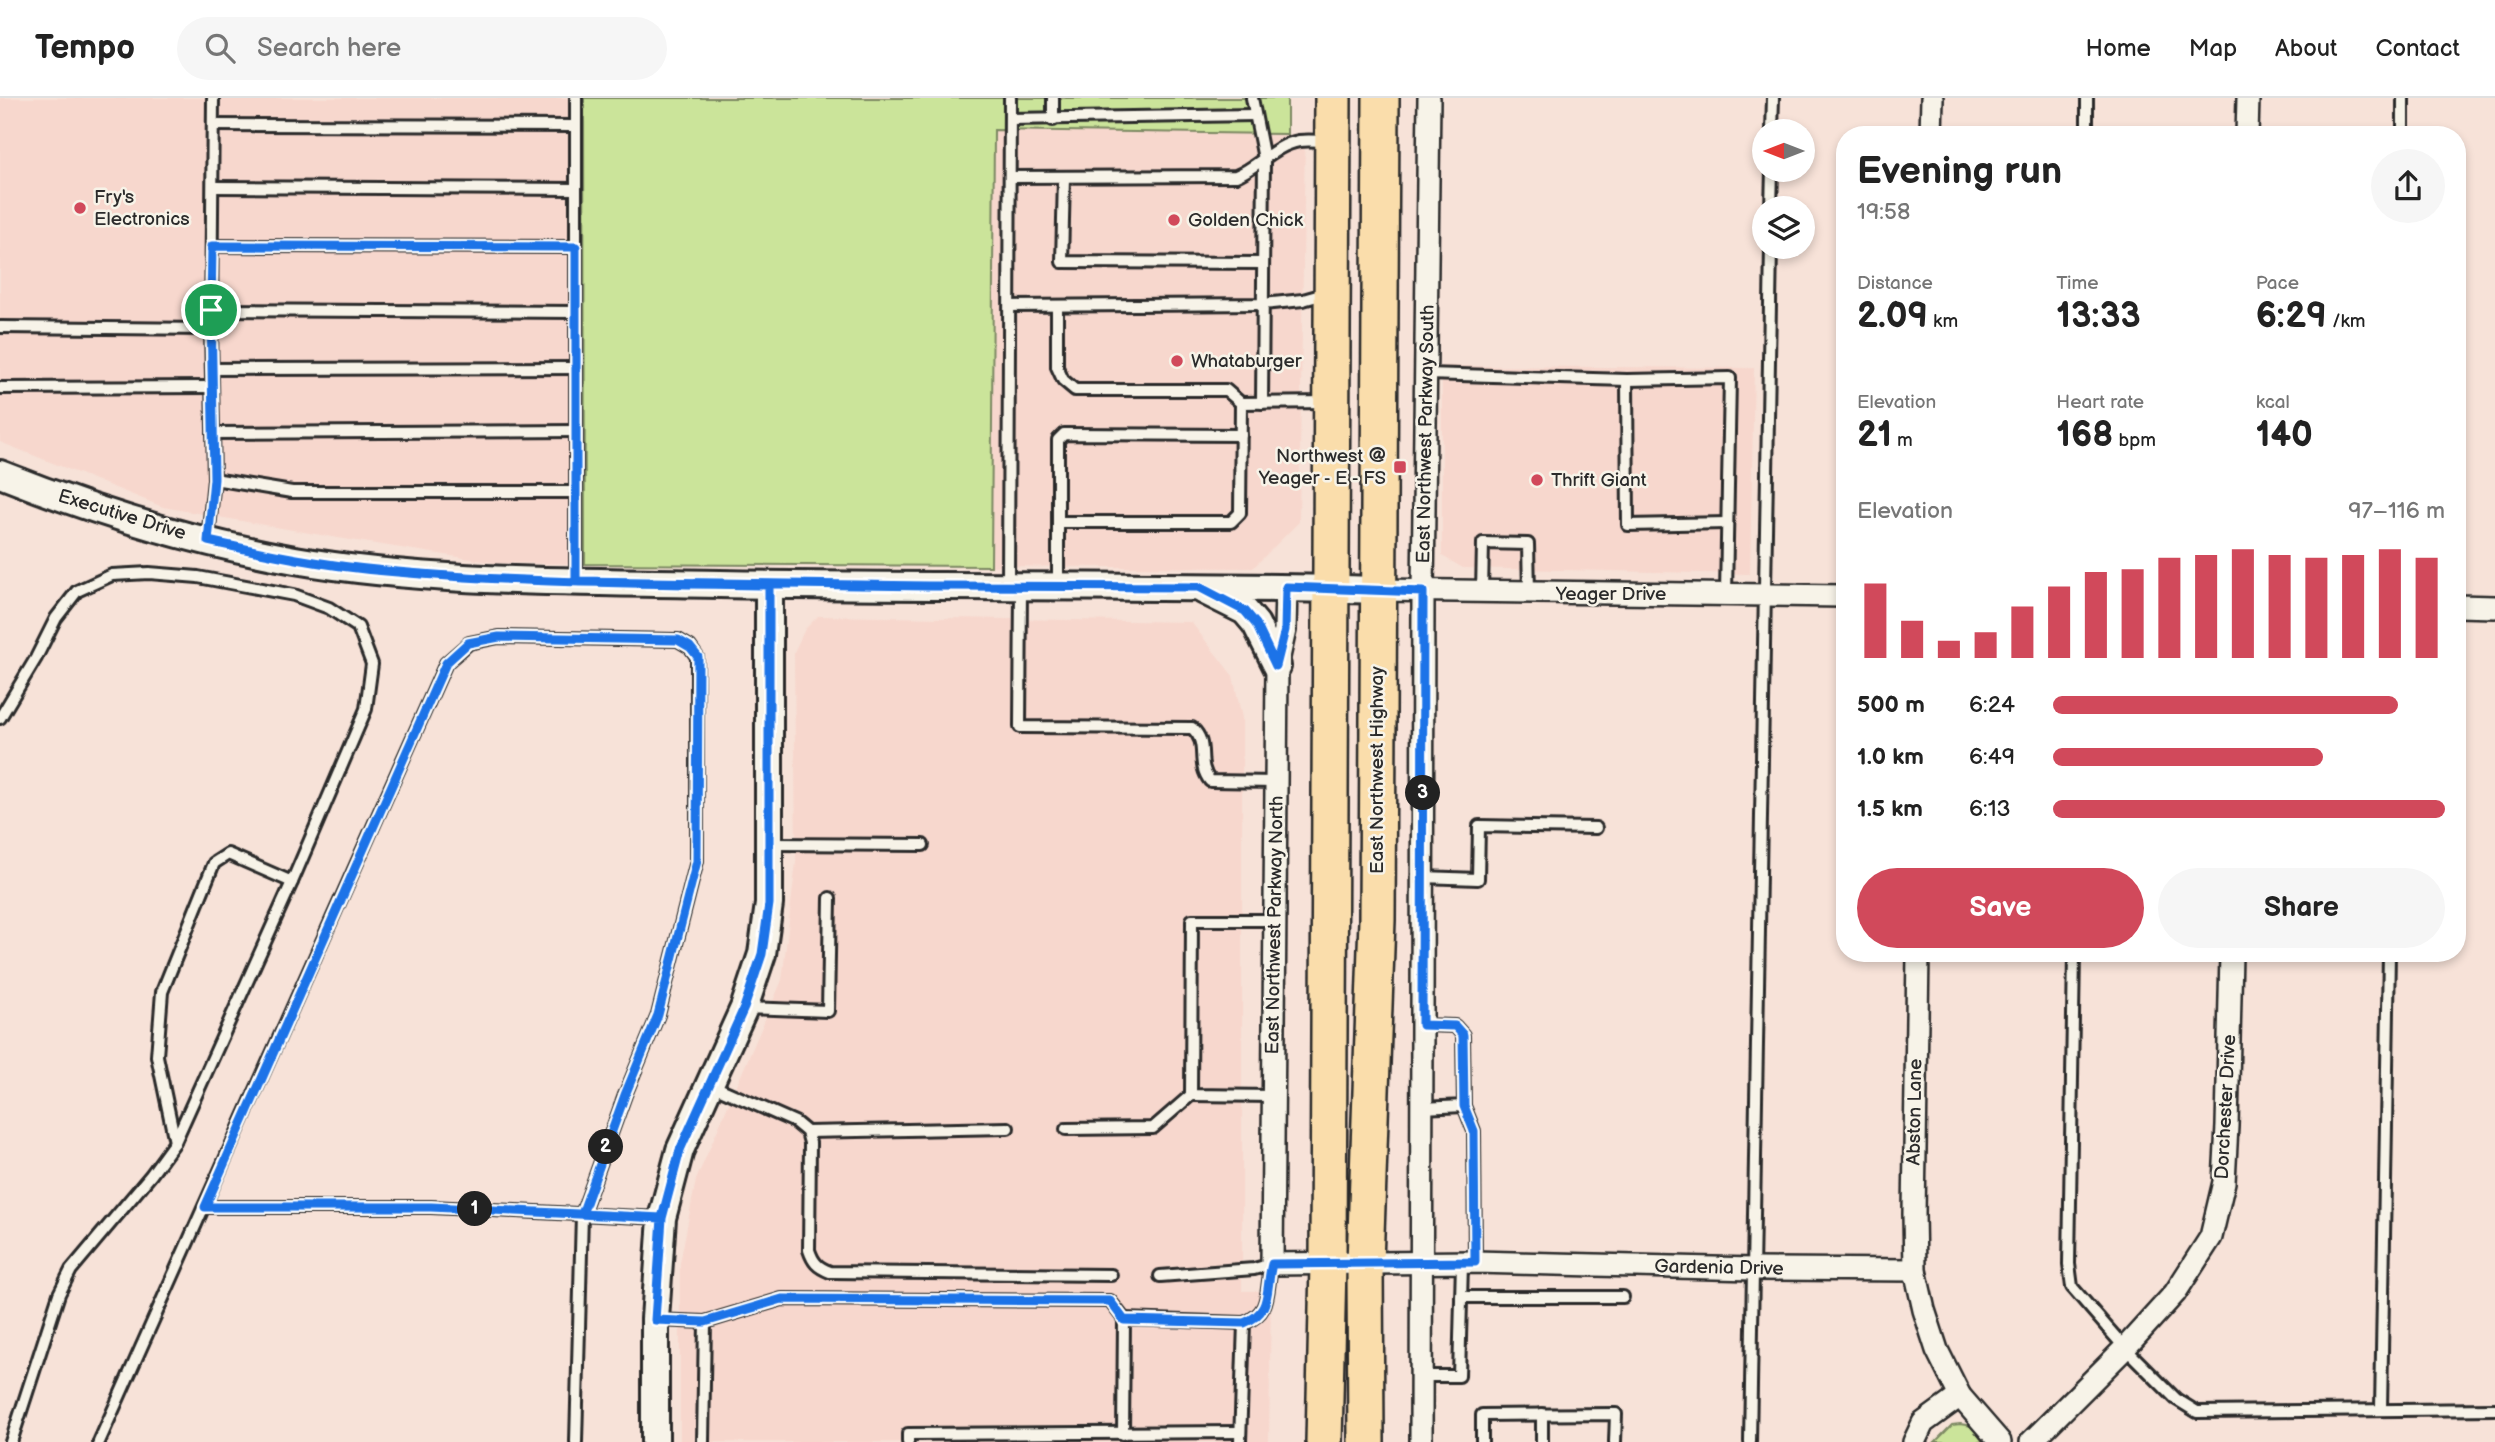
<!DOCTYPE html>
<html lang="en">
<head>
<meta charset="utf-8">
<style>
	:root { --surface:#fff; --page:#f6f6f6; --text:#222; --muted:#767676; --line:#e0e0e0; --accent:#d1495b }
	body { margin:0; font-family:"Balsamiq Sans",sans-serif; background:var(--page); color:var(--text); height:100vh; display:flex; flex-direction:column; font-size:26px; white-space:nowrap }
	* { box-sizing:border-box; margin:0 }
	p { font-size:23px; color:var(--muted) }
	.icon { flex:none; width:38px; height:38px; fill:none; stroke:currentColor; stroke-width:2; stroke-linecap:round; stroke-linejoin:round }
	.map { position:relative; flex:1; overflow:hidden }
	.panel { position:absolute; left:1836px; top:28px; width:630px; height:836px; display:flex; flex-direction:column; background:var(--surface); border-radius:28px; box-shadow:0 4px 10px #0003 }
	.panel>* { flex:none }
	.needle { width:46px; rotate:270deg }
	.tools { position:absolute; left:1752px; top:21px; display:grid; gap:14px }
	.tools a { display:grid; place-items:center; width:63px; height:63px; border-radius:50%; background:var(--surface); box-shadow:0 4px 10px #0003; font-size:35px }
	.pin { position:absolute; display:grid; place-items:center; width:60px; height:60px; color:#fff; margin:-30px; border:4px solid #fff; border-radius:50%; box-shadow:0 2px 7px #0007 }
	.km { position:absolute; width:35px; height:35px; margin:-18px; border-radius:50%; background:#222; color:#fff; font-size:19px; line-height:35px; text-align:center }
	.round { display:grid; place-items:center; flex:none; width:74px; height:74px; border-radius:37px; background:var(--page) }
	.overview { display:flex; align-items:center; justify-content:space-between; height:119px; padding:0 21px }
	h1 { font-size:38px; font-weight:600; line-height:52px }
	.stats { display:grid; grid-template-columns:repeat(3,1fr); gap:10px; height:119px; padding:7px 21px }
	.stats div { display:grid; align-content:center }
	.stats b { font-size:35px; font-weight:600 }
	.stats small { font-size:19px; font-weight:400 }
	.stats p { font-size:19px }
	.chart { height:196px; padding:14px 21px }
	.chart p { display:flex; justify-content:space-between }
	.chart svg { width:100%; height:126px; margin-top:7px; stroke:var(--accent); stroke-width:6 }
	.button { display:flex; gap:14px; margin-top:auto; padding:14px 21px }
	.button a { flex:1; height:80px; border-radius:42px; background:var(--accent); color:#fff; font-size:28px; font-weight:600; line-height:80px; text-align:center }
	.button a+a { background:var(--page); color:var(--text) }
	ul { padding:0 21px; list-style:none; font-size:23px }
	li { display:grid; grid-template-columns:112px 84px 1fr; align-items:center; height:52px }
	li i { height:18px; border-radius:9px; background:var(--accent) }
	header { display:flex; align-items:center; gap:42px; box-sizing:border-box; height:98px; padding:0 35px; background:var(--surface); border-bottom:2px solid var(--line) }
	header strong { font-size:33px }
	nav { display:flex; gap:38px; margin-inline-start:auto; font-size:24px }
	.search { width:490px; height:63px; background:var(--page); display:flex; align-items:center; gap:18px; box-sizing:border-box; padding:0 24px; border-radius:38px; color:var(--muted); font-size:26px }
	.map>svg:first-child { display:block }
	.built { fill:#f7d7cd }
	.green { fill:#cbe49a; stroke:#7b8862; stroke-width:2 }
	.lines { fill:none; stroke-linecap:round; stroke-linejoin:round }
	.service-casing { stroke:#2b2b2b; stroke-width:16 }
	.minor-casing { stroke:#2b2b2b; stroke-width:26 }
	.tertiary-casing { stroke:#2b2b2b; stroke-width:32 }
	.primary-casing { stroke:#2b2b2b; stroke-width:40 }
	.service { stroke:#f7f3e8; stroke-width:10 }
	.minor { stroke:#f7f3e8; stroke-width:21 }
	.tertiary { stroke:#f7f3e8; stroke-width:26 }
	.primary { stroke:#faddab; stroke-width:35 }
	.route-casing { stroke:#fff; stroke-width:14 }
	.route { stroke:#1a73e8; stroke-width:9 }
	.poi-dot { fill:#d1495b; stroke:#f7f3e8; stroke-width:2.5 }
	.labels { text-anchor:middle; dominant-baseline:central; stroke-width:5; stroke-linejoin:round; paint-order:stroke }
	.poi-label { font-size:19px; fill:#2b2b2b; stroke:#f7f3e8; text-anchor:start }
	.street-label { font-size:19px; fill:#2b2b2b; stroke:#f7f3e8 }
</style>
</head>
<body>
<header>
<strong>Tempo</strong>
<div class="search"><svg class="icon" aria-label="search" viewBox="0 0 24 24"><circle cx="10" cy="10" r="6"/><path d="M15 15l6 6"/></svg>Search here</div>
<nav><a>Home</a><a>Map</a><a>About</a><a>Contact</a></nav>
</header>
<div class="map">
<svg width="2495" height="1344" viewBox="0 0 2495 1344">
	<rect width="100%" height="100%" fill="#f7e2d8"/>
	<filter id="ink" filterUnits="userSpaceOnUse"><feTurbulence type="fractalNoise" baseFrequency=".0143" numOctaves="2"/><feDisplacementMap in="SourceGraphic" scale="14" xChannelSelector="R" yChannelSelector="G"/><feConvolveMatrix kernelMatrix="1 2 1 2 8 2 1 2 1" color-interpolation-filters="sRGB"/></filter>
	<g filter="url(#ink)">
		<g class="built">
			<path d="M 0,0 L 584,0 L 585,466 L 496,465 L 338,440 L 163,409 L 0,344 Z"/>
			<path d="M 994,32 L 1305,37 L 1299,424 L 1253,470 L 991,468 Z"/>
			<path d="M 1442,268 L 1754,270 L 1750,476 L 1463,470 L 1442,458 Z"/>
			<path d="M 818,518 L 1191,524 L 1233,578 L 1242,620 L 1242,1193 L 1271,1193 L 1269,1344 L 680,1344 L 680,1165 L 696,1082 L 782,882 L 796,764 L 794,554 L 805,531 Z"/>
		</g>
		<g class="green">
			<path d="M 584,0 L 1287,0 L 1287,36 L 994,32 L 991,468 L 585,466 Z"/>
			<path d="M 1960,1326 L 1972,1328 L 1983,1344 L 1935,1344 L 1952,1327 Z"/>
		</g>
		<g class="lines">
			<defs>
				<g id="service">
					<path d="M 1252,0 L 1264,61 L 1262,305"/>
					<path d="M 1010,21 L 1254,17"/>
					<path d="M 1053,22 L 1053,0"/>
					<path d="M 213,27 L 576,28"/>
					<path d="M 1772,33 L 1773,0"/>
					<path d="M 2087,37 L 2087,0"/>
					<path d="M 2403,37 L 2403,0"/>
					<path d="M 1010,79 L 1236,78 C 1258,69 1275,47 1299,43 C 1308,42 1318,43 1327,43"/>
					<path d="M 1064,79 L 1062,164 L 1263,165"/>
					<path d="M 213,89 L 576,91"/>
					<path d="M 1771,110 L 1772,72"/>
					<path d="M 212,148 L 576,149"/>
					<path d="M 1010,208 L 1263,206 L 1303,202 L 1328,195"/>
					<path d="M 1057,208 L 1057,269 L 1063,282 L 1075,292 L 1226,292 L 1241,305"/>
					<path d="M 211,212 L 576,214"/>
					<path d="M 0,229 L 211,231"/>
					<path d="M 212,271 L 576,270"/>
					<path d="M 1427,276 L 1627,282 L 1730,280 L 1726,496"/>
					<path d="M 1627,282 L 1628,427 L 1726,425"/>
					<path d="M 0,290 L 212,289"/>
					<path d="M 213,335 L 576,333"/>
					<path d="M 214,381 L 292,394 L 576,394"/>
					<path d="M 1058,424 L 1231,424 L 1240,415 L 1241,305 L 1329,304"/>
					<path d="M 208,441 L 214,381 L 211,231 L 213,0"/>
					<path d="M 576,483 L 576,0"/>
					<path d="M 1008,486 L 1010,0"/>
					<path d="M 1021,489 L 1020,629 L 1192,630 C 1210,646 1195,664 1210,683 L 1276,684"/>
					<path d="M 1058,489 L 1058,342 L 1064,336 L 1241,337"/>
					<path d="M 1482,494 L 1483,445 L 1528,446 L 1529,495"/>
					<path d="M 0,620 L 36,560 L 56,520 L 77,493 L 112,477 L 149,475 L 198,479 L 294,497 L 329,510 L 358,529 L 372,566 L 366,611 L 292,784 L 175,1044 L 151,1077 L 71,1172 L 59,1196 L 11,1344"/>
					<path d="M 770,746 L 923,747"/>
					<path d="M 1423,779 L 1478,781 L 1479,728 L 1596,730"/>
					<path d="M 2074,856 L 2069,1166 L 2072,1189 L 2125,1250 L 2176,1301 L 2197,1314 L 2495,1311"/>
					<path d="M 744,910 L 828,913 L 830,800"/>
					<path d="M 1422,927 L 1455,928 L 1463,937 L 1464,1008 L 1422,1010"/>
					<path d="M 709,986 L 795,1024 L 807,1034 L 810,1045 L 809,1152 C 813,1164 817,1169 830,1174 L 1111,1177"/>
					<path d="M 1273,998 L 1191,997 L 1192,822 L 1275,822"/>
					<path d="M 1464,1008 L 1474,1033 L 1475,1164"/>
					<path d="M 1066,1031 L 1153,1030 L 1191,997"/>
					<path d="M 807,1034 L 1008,1030"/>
					<path d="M 175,1044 L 157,958 L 162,894 L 214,765 L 228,756 L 292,784"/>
					<path d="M 205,1109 L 431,1109 L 661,1120"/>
					<path d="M 1160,1178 L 1254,1171 L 1272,1166"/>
					<path d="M 1461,1199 L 1623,1199"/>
					<path d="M 656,1222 L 705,1224 L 703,1344"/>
					<path d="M 705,1224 L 782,1201 L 1110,1203 L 1124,1221"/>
					<path d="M 1421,1278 L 1459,1278 L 1462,1165"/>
					<path d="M 2381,1311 L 2389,856"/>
					<path d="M 1123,1336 L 1124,1221 L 1244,1225"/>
					<path d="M 99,1344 L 446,565 L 469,545 L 499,539 L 678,542 L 690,549 L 697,559 L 697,763 L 658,917 L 625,997 L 582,1116 L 576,1344"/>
					<path d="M 908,1344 L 908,1336 L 1240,1334"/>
					<path d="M 1240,1344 L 1244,1225 C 1273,1214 1265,1192 1272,1166"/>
					<path d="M 1482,1344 L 1482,1317 L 1616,1316 L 1615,1344"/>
					<path d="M 1542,1344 L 1542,1316"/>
					<path d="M 1750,1344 L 1771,149"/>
				</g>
				<g id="minor">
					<path d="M 1931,37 L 1932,0"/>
					<path d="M 2247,37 L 2248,0"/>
					<path d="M 1286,489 L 1285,532 L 1277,568 L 1272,1166 L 1475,1164 L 1753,1171 L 1915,1172"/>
					<path d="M 1378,492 L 1844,498"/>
					<path d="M 2457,508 L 2495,509"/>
					<path d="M 1918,856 L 1914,1116 L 1915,1172 L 1924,1212 L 1937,1252 L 1960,1298 L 2000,1344"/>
					<path d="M 1421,1344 L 1423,494 L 1429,0"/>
					<path d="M 1914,1344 L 1923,1325 L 1960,1298"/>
					<path d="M 2031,1344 L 2125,1250 L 2175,1195 L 2211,1139 L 2224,1084 L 2227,1028 L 2231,856"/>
				</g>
				<g id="tertiary">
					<path d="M 0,376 C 95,414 194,444 295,462 C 435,486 579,483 720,486 C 939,490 1159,486 1378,492"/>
					<path d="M 1203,492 L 1245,513 L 1256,526 L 1277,568"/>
					<path d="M 655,1344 L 655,1221 L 662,1120 L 680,1052 L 744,910 L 762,856 L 769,806 L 769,487"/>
				</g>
				<g id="primary">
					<path d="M 1324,1344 L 1328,1166 L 1333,0"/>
					<path d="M 1366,1344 L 1365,1165 L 1377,822 L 1381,0"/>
				</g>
			</defs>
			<use href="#service" class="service-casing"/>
			<use href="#minor" class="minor-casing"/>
			<use href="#tertiary" class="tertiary-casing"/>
			<use href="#primary" class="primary-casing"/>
			<use href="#service" class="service"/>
			<use href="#minor" class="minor"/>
			<use href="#tertiary" class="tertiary"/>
			<use href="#primary" class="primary"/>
		</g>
	</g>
	<g class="lines" filter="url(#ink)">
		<defs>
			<path id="route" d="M 211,212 L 214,381 L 208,443 C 267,456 326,468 386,473 C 513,485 641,485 769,487 L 769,806 L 762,856 L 744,910 L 680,1052 L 662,1120 L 431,1109 L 205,1109 L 446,565 L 468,545 L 499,539 L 678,542 L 690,549 L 698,559 L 697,763 L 658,917 L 625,997 L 582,1116 L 662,1120 L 655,1222 L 705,1224 L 782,1201 L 1110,1203 L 1124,1222 L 1244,1225 C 1273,1214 1265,1192 1272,1166 L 1475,1164 L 1474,1033 L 1464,1008 L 1463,937 L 1455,928 L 1422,927 L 1423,494 L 1286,489 L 1285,532 L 1276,568 L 1256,526 L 1245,513 L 1199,489 L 928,488 L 576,483 L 576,149 L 212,148 L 211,212"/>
		</defs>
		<use href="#route" class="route-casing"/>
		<use href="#route" class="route"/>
	</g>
	<g class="poi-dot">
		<circle cx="80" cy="110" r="7"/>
		<circle cx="1174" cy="122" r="7"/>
		<circle cx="1177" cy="263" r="7"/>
		<rect x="1393" y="362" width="14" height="14" rx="3.5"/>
		<circle cx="1537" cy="382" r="7"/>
	</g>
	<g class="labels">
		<g class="poi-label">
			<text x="94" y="99">Fry's<tspan x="94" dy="22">Electronics</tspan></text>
			<text x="1188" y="122">Golden Chick</text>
			<text x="1191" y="263">Whataburger</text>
			<text x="1386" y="358" text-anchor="end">Northwest @<tspan x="1386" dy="22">Yeager - E - FS</tspan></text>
			<text x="1551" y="382">Thrift Giant</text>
		</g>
		<g class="street-label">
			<text transform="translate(1426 336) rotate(-89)">East Northwest Parkway South</text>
			<text transform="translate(122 417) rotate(17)">Executive Drive</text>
			<text x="1611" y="496">Yeager Drive</text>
			<text transform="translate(1377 672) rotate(-90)">East Northwest Highway</text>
			<text transform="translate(1275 827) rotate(-89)">East Northwest Parkway North</text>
			<text transform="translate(2226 1009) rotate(-87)">Dorchester Drive</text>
			<text transform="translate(1915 1014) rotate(-89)">Abston Lane</text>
			<text transform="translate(1719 1170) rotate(1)">Gardenia Drive</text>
		</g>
	</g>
</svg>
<div class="tools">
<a><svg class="needle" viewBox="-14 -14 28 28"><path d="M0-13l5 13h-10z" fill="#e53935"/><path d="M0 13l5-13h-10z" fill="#767676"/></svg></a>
<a><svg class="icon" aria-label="layers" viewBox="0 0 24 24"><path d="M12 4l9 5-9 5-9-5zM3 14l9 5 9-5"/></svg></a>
</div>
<div class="pin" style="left:211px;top:212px;background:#1e9e55"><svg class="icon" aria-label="arrive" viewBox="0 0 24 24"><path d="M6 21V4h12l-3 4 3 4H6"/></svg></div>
<b class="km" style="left:475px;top:1111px">1</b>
<b class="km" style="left:606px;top:1049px">2</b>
<b class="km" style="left:1423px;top:695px">3</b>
<section class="panel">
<div class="overview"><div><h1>Evening run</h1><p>19:58</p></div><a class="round"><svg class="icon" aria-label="share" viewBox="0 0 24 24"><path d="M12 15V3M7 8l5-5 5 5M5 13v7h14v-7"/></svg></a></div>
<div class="stats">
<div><p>Distance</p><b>2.09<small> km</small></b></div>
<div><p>Time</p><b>13:33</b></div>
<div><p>Pace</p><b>6:29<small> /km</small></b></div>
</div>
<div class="stats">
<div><p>Elevation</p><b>21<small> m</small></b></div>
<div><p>Heart rate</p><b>168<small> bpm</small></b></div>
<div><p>kcal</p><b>140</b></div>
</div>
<div class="chart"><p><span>Elevation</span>97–116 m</p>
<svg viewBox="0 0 160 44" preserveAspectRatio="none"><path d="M5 44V18M15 44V31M25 44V38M35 44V35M45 44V26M55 44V19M65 44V14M75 44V13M85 44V9M95 44V8M105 44V6M115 44V8M125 44V9M135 44V8M145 44V6M155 44V9"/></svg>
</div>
<ul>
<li><b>500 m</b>6:24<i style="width:88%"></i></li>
<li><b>1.0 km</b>6:49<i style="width:69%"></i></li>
<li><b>1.5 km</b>6:13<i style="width:100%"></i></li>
</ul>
<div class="button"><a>Save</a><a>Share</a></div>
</section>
</div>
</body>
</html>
